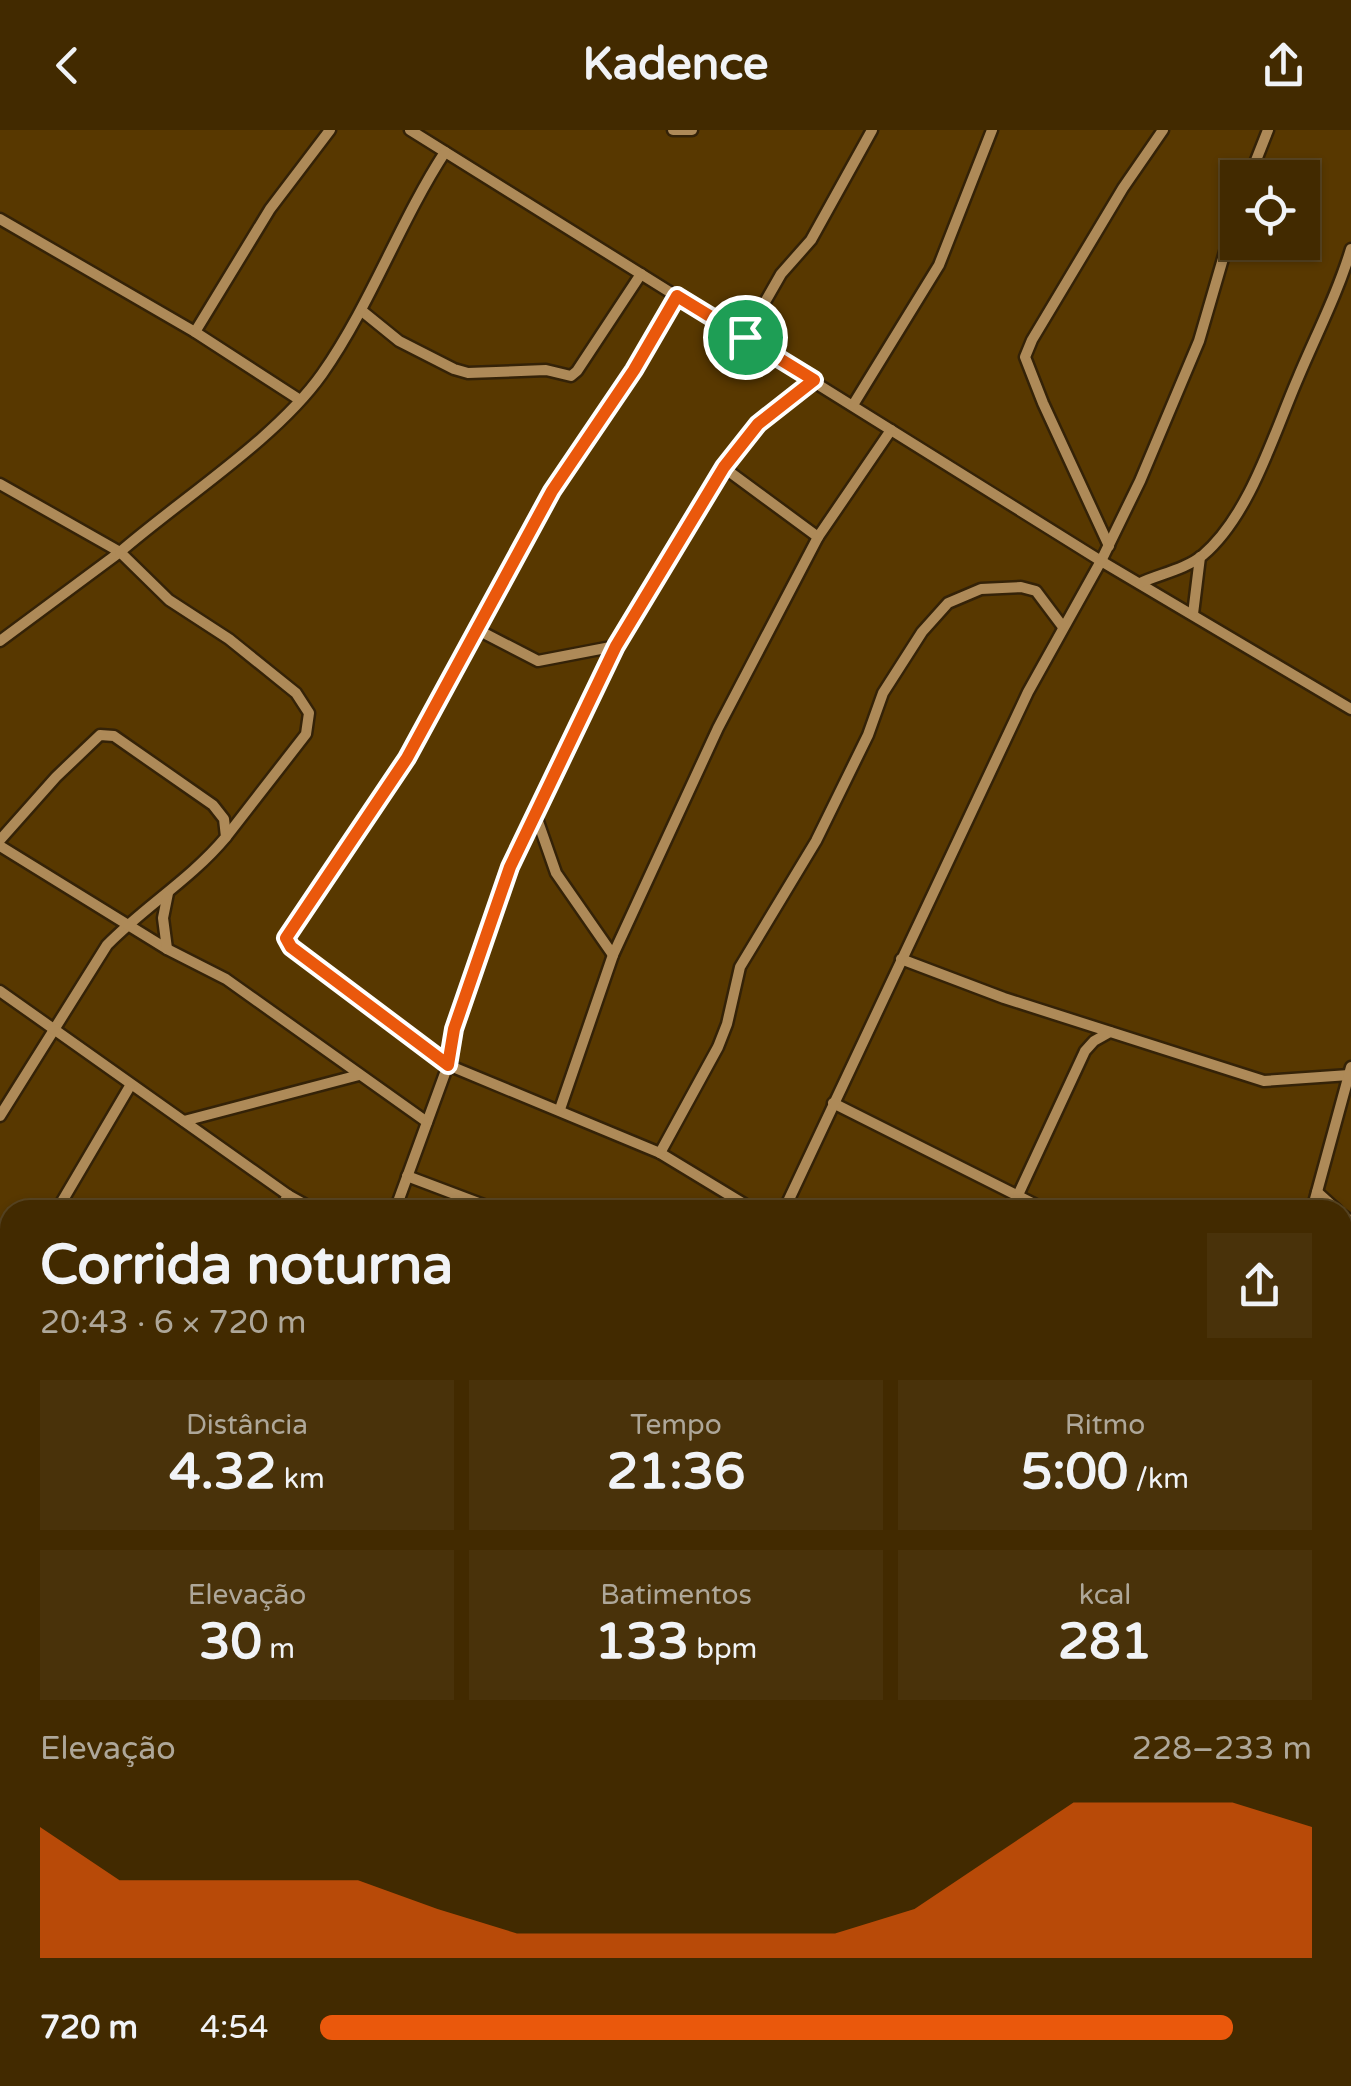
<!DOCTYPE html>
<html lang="pt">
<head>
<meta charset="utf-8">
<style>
	:root { --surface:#422a00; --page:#49320a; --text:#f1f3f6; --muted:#aea799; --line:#5a4622; --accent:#ea580c }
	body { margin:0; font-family:"Varela Round",sans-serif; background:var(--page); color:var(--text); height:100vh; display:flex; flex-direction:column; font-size:38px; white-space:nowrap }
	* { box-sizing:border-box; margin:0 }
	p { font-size:32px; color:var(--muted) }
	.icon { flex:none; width:55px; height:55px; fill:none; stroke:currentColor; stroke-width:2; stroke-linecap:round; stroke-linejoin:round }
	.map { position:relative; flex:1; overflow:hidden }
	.drawer { position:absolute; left:0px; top:1070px; width:1352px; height:888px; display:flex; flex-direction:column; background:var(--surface); border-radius:30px 30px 0 0; box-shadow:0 2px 8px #0004,0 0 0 2px var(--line) }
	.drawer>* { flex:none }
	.fabs { position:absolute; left:1220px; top:30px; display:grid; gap:20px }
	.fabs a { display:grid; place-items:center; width:100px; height:100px; border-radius:0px; background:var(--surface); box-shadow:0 2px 8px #0004,0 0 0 2px var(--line); font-size:50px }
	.pin { position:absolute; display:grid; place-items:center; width:85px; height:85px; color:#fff; margin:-42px; border:5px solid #fff; border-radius:50%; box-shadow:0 2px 10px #0007 }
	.round { display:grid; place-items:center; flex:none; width:105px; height:105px; border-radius:0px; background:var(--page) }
	.headline { display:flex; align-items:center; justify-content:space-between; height:170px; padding:0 40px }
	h1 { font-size:55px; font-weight:700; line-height:75px }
	.metrics { display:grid; grid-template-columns:repeat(3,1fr); gap:15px; height:170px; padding:10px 40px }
	.metrics div { display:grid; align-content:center; border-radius:0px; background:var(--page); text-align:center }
	.metrics b { font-size:50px; font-weight:700 }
	.metrics small { font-size:28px; font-weight:400 }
	.metrics p { font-size:28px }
	.chart { height:280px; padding:20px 40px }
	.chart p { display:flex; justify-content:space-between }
	.chart svg { width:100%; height:180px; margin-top:10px; fill:var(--accent); opacity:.7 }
	ul { padding:0 40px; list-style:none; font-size:32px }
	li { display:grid; grid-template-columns:160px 120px 1fr; align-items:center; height:75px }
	li i { height:25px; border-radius:12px; background:var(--accent) }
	header { display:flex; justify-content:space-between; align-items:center; height:130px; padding:0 40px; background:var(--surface); font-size:45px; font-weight:700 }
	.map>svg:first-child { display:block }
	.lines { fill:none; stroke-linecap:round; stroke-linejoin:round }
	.minor-casing { stroke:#342207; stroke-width:15 }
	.minor { stroke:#ae8a58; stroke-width:10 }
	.route-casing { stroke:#fff; stroke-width:20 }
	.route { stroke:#ea580c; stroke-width:12 }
</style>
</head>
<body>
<header><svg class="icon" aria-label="back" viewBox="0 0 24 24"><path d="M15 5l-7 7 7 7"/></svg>Kadence<svg class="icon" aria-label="share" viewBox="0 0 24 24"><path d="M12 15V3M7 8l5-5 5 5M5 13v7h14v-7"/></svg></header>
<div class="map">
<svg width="1351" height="1956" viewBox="0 0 1351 1956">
	<rect width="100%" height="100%" fill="#583800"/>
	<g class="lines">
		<defs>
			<g id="minor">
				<path d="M 410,0 L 1101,431 L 1351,579"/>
				<path d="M 673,0 L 692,0"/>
				<path d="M 1249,48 L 1268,0"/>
				<path d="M 0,89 L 195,202 L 300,270"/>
				<path d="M 677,166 L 634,241 L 552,361 L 407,628 L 287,807 L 291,817 L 448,935 L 660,1023 L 754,1080"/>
				<path d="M 362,181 L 399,211 L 454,239 L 468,243 L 546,240 L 571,246 L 577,241 L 641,144"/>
				<path d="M 195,202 L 270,79 L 330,0"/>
				<path d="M 745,207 L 781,144 L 811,110 L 872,0"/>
				<path d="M 853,275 L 939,135 L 992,0"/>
				<path d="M 723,337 L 818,407"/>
				<path d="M 0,354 L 120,422 L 0,511"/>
				<path d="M 1109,416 L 1043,273 L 1025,227 L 1032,210 L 1123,58 L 1163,0"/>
				<path d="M 1140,453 C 1160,444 1186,439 1203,425 C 1250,385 1274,303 1298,248 C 1316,205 1337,165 1351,119"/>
				<path d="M 1193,484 L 1200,427"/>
				<path d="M 478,500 L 538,531 L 616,516"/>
				<path d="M 535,683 L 556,743 L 613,825"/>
				<path d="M 226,707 L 306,604 L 309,583 L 296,563 L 229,509 L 169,470 L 120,422 C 181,369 276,309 322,244 C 371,174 399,93 445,22"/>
				<path d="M 0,710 L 56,647 L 100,605 L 114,606 L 213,675 L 224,689 L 226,707 C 191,749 144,777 107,815 L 0,986"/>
				<path d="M 0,716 L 167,819 L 226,849 L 427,992"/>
				<path d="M 167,819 L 163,788 L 168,763"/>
				<path d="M 901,829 L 1004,868 L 1264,951 L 1349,945"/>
				<path d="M 0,861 L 288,1065 L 315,1080"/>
				<path d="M 833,973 L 1046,1080"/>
				<path d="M 560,979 L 613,825 L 718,598 L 818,407 L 891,300"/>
				<path d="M 184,991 L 359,945"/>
				<path d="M 660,1023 L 718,917 L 727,894 L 740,837 L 816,711 L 868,605 L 883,563 L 922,502 L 948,473 L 981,459 L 1021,457 L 1036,461 L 1063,497"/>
				<path d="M 407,1046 L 497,1080"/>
				<path d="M 1317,1062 L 1337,1080"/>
				<path d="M 1018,1065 L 1085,921 L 1094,911 L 1110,902"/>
				<path d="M 57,1080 L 130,956"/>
				<path d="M 280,1080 L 288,1065"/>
				<path d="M 395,1080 L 448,935 L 455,899 L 509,737 L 616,516 L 723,337 L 758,295 L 814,250"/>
				<path d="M 784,1080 L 1028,562 L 1101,431 L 1140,351 L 1199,211 L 1238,77"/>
				<path d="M 1312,1080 L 1351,937"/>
				<path d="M 1342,1085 L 1351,1091"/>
				<path d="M 1342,1132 L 1351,1126"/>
				<path d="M 0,1202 L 10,1178"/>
				<path d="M 1342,1254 L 1351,1258"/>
				<path d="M 1342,1343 L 1351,1340"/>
				<path d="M 0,1392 L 10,1395"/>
				<path d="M 1342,1419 L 1351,1425"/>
				<path d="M 0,1538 L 10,1540"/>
				<path d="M 1342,1599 L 1351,1572"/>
				<path d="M 0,1793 L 10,1798"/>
				<path d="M 1342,1806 L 1351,1808"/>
				<path d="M 1342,1945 L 1351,1949"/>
				<path d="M 660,1948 L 673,1956"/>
				<path d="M 90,1956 L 96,1948"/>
				<path d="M 260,1956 L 265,1948"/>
				<path d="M 405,1956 L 410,1948"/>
				<path d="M 536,1956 L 539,1948"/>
				<path d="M 862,1956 L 864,1948"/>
				<path d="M 1075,1956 L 1078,1948"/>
				<path d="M 1236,1956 L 1237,1948"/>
			</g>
		</defs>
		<use href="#minor" class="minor-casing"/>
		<use href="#minor" class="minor"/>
	</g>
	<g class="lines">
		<defs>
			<path id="route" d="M 677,166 L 814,250 L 758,294 L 724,337 L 616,516 L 510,737 L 454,899 L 448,935 L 291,817 L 286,808 L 407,628 L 552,361 L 634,240 Z"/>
		</defs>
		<use href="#route" class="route-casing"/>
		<use href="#route" class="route"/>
	</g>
</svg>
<div class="fabs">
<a><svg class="icon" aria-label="locate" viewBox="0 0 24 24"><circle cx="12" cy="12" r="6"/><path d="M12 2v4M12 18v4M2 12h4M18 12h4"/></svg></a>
</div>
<div class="pin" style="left:745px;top:207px;background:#1e9e55"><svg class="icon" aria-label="arrive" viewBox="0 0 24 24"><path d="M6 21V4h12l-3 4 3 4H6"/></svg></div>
<section class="drawer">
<div class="headline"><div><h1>Corrida noturna</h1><p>20:43 · 6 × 720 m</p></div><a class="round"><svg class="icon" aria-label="share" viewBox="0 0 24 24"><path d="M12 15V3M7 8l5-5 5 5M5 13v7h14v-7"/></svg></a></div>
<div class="metrics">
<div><p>Distância</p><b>4.32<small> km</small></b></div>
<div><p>Tempo</p><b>21:36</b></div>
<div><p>Ritmo</p><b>5:00<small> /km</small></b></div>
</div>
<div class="metrics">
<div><p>Elevação</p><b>30<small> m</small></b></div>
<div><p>Batimentos</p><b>133<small> bpm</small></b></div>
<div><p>kcal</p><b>281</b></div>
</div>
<div class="chart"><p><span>Elevação</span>228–233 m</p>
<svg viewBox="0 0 160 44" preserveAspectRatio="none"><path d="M0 44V12L10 25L20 25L30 25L40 25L50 32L60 38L70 38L80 38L90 38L100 38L110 32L120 19L130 6L140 6L150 6L160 12V44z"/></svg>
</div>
<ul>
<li><b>720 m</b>4:54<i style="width:92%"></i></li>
</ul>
</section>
</div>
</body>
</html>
